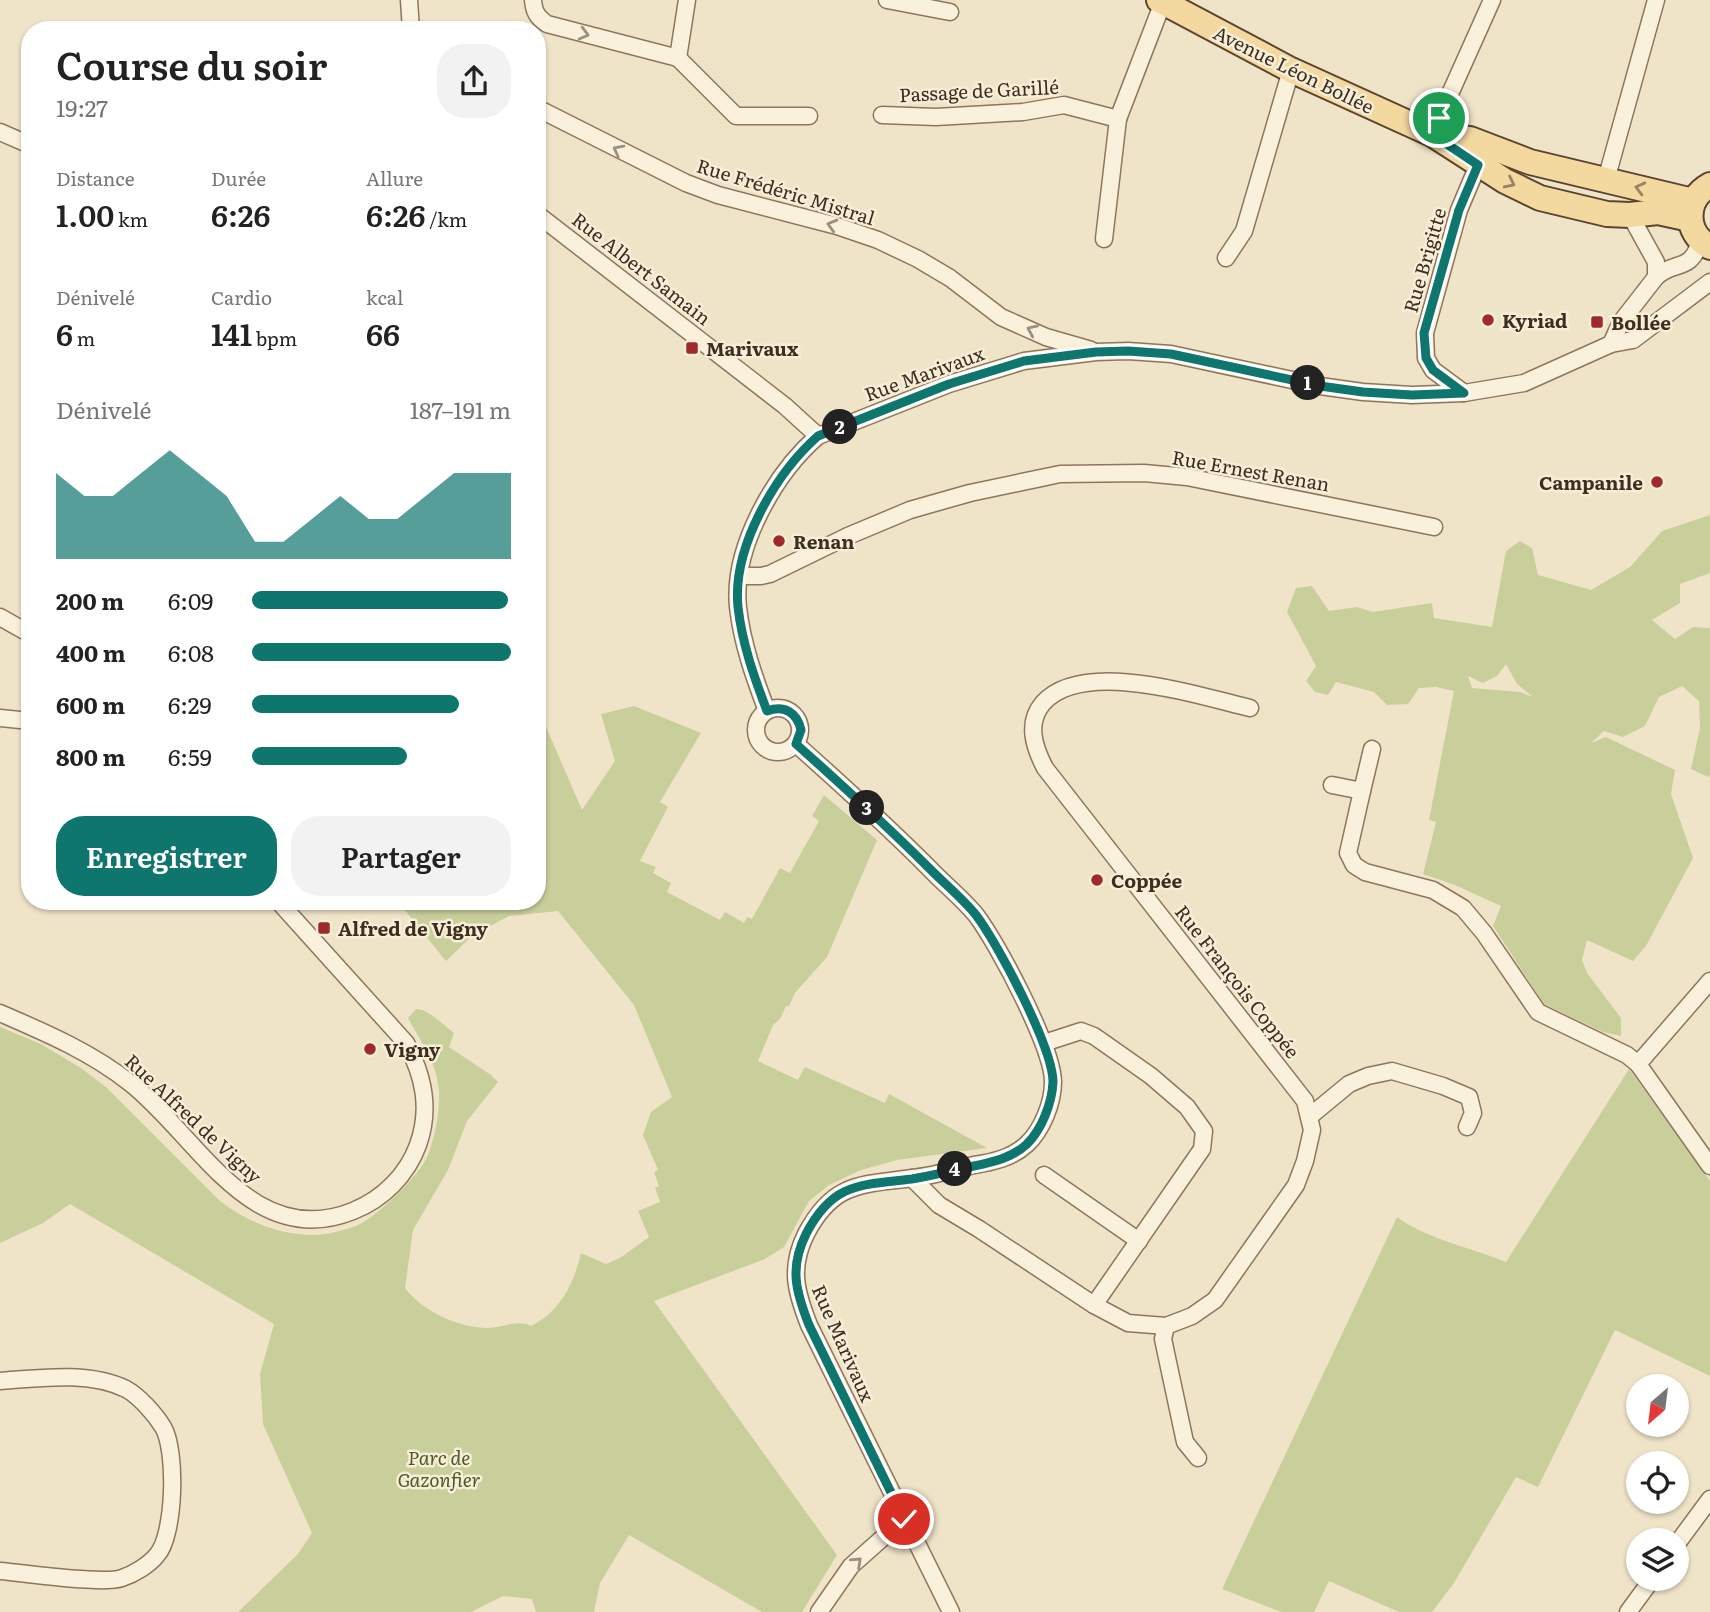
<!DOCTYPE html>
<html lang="fr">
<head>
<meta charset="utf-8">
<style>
	:root { --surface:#fff; --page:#f2f2f2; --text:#222; --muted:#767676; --accent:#0f766e }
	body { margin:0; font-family:Literata,serif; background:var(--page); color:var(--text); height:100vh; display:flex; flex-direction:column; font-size:26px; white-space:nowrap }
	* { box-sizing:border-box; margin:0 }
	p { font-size:23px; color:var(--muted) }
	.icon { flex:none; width:38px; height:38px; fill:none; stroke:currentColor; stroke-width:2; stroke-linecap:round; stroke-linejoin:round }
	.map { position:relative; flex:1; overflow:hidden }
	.panel { position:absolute; left:21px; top:21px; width:525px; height:889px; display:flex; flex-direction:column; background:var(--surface); border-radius:28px; box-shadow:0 2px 5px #0004 }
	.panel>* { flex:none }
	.needle { width:46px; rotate:208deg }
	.buttons { position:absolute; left:1626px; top:1374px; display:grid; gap:14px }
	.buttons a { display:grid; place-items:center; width:63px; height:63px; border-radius:50%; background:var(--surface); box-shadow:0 2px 5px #0004; font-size:35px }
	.pin { position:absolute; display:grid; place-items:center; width:60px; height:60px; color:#fff; margin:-30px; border:4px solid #fff; border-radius:50%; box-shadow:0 2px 7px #0007 }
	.km { position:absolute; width:35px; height:35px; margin:-18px; border-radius:50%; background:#222; color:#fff; font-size:19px; line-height:35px; text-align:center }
	.round { display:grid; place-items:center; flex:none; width:74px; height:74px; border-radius:28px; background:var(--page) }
	.overview { display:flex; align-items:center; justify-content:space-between; height:119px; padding:0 35px }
	h1 { font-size:38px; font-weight:600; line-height:52px }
	.metrics { display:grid; grid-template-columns:repeat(3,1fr); gap:10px; height:119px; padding:7px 35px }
	.metrics div { display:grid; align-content:center }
	.metrics b { font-size:30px; font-weight:600 }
	.metrics small { font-size:19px; font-weight:400 }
	.metrics p { font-size:19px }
	.chart { height:196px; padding:14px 35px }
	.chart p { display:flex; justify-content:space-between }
	.chart svg { width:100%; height:126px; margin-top:7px; fill:var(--accent); opacity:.7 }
	.cta { display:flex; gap:14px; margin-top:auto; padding:14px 35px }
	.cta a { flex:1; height:80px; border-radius:28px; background:var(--accent); color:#fff; font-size:28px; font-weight:600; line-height:80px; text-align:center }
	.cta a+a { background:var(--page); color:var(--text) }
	ul { padding:0 35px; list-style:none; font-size:23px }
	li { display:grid; grid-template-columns:112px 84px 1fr; align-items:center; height:52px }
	li i { height:18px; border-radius:9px; background:var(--accent) }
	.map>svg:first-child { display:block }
	.green { fill:#c9cf9b; fill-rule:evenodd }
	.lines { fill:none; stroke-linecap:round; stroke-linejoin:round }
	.minor-casing { stroke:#8d765c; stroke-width:19 }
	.primary-casing { stroke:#5b4430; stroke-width:28 }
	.minor { stroke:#faf1dc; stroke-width:16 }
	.primary { stroke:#f3d9a0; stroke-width:24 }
	.oneway { stroke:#9c907e }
	.oneway2 { stroke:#988460 }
	.route-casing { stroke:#fff; stroke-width:14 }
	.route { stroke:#0f766e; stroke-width:9 }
	.poi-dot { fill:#9e2a2b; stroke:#f7eed8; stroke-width:2.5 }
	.labels { text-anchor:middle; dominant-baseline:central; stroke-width:5; stroke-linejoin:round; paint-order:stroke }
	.street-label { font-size:19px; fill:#3d2e20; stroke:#f7eed8 }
	.poi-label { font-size:19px; font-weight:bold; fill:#3d2e20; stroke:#f7eed8; text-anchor:start }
	.park-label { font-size:19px; font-style:italic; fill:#4d5a26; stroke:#f7eed8 }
</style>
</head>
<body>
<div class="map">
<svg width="1710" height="1612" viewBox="0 0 1710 1612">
	<rect width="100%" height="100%" fill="#f0e4c8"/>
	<g class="green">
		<path d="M 1710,515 L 1710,573 L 1680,584 L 1680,603 L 1652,620 L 1675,639 L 1693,627 L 1710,628 L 1710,775 L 1708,777 L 1691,769 L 1700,728 L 1699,701 L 1682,686 L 1659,697 L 1645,726 L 1623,737 L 1604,731 L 1591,743 L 1606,737 L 1675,770 L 1671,794 L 1693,858 L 1646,946 L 1633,961 L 1587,940 L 1582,960 L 1587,973 L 1621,1018 L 1621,1036 L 1603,1032 L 1544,1004 L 1493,926 L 1501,906 L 1455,885 L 1423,874 L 1436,822 L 1429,820 L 1454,691 L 1436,687 L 1419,688 L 1408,704 L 1387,705 L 1374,692 L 1336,682 L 1328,695 L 1315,692 L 1306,681 L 1316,666 L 1287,612 L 1296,588 L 1312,586 L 1329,611 L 1357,607 L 1373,612 L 1432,603 L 1434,618 L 1492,627 L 1506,551 L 1520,541 L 1532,548 L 1538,575 L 1591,590 L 1630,567 L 1662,531 ZM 1506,664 L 1517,684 L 1533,697 L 1520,692 L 1472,688 L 1468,676 L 1483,683 L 1497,676 Z"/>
		<path d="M 537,706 L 582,810 L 615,761 L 601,714 L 634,706 L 701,733 L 660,802 L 668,807 L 640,861 L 656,867 L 653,873 L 671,883 L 667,892 L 720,920 L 725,912 L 744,923 L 747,917 L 752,919 L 780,868 L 790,873 L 819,821 L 812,816 L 824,795 L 877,840 L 827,957 L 795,993 L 789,1006 L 786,1006 L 780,1019 L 773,1025 L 758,1061 L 798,1080 L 805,1067 L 885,1103 L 889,1094 L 987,1148 L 897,1160 L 861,1170 L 829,1185 L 809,1201 L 784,1247 L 765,1259 L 654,1301 L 837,1555 L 802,1612 L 762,1612 L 629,1535 L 600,1583 L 594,1612 L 536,1612 L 532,1599 L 503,1596 L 471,1612 L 238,1612 L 298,1554 L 312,1533 L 263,1424 L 260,1374 L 274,1324 L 70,1204 L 43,1223 L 0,1243 L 0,1027 L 41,1044 L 81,1068 L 106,1087 L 220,1201 C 247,1222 280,1235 314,1235 C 326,1235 345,1230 356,1226 C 376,1218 420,1175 428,1155 C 435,1137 440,1111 439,1091 C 437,1063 421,1042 408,1018 L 416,1009 L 423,1010 L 433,1016 L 454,1033 L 449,1047 L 491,1075 L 498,1082 L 467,1121 L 448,1170 L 413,1230 L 405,1288 C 422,1311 459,1328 488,1328 C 502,1328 518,1319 531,1326 C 560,1312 574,1283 581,1253 L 606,1264 L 620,1258 L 649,1237 L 638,1211 L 660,1202 L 655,1188 L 659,1186 L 654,1172 L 658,1170 L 643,1135 L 651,1112 L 672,1097 L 634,1005 L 558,911 L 509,916 L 473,935 L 446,961 L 403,908 L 411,901 L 537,901 Z"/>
		<path d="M 1629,1069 L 1710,1181 L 1710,1376 L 1615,1330 L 1538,1487 L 1516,1477 L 1454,1583 L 1432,1612 L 1399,1612 L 1329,1581 L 1314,1612 L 1281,1612 L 1222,1589 L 1397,1217 C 1429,1240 1470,1247 1506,1262 Z"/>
	</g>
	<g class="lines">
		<defs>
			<g id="minor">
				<path d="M 409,0 L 411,30"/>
				<path d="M 533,0 C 534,12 537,17 547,24 L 678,58 L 687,0"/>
				<path d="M 887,0 L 950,12"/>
				<path d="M 678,58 L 736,116 L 809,116"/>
				<path d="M 537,108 L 686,183 L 718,195 L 837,226 L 878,240 L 918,259 L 950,278 L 1001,317 L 1046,337 L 1091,350"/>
				<path d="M 882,115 L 936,117 L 1023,112 L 1064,105 L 1118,119 L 1163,2"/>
				<path d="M 0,132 L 30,145"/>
				<path d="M 1432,134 L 1492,0"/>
				<path d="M 1606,180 L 1656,0"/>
				<path d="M 537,214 L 785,406 L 818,436"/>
				<path d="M 1630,215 L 1656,262 L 1656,277"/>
				<path d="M 1104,239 L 1118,119"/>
				<path d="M 1226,258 L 1244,231 L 1291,70"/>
				<path d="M 1611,344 L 1621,322 L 1656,277 C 1674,260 1691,273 1700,241"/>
				<path d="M 1464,393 L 1433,370 L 1426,358 L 1425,333 L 1459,210 L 1478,165"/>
				<path d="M 740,576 L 761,576 L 770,574 L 848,536 L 910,510 L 970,493 L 1060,474 L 1144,473 L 1187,477 L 1434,527"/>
				<path d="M 0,617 L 30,634"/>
				<circle cx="778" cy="730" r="22"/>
				<path d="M 767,711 C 754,677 742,643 738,607 C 732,548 775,473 818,436 L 949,384 L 1024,361 L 1096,352 L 1128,351 L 1171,354 L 1320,386 L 1363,392 L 1412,395 L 1464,393 L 1524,383 L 1611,344 L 1633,340 L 1710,282"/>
				<path d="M 0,718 L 30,721"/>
				<path d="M 796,744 C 841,784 885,824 928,867 C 943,883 962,898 976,915 C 998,944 1053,1048 1053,1082 C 1053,1103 1042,1130 1027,1144 C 1012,1158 993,1162 974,1165 C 953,1170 932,1176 912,1178 C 861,1185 833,1182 806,1234 C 789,1268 796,1292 809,1325 L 951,1612"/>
				<path d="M 1332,785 L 1362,791 L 1348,853 L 1354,865 L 1365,872 L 1433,890 L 1463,908 L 1484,933 L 1538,1012 L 1627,1055 L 1638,1064 L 1710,1166"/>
				<path d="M 1362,791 L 1372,749"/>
				<path d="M 0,1013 C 46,1033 91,1052 130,1083 C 197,1135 251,1252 353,1211 C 383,1199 407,1175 418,1145 C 431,1109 424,1076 406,1043 L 278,901"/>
				<path d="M 1044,1043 L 1081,1031 L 1094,1036 L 1151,1076 L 1187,1107 L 1204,1131 L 1202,1149 L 1094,1305"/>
				<path d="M 1638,1064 L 1710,981"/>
				<path d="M 1309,1117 L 1349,1084 L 1368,1076 L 1392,1071 L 1443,1086 L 1469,1097 L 1473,1113 L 1467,1127"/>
				<path d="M 1044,1175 L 1139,1241"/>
				<path d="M 912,1178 L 939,1205 L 979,1229 L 1094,1305 L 1128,1323 L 1166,1326 L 1192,1316 L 1215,1300 L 1296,1185 L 1305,1161 L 1312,1130 L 1305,1101 L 1045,768 C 1034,747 1026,723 1043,703 C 1084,658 1199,696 1250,708"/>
				<path d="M 1166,1326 L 1163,1339 L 1185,1442 L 1198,1458"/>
				<path d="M 0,1381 C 40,1378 89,1371 126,1389 C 139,1396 155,1414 163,1427 C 177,1450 175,1535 157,1555 C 149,1565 134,1574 122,1578 C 102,1585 25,1573 0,1571"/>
				<path d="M 1676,1545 L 1710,1499"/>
				<path d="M 819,1612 L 851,1566 L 904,1519"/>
				<path d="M 1628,1612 L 1653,1578"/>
			</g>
			<g id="primary">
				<path d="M 1159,0 L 1291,70 L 1432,134 L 1505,181 L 1540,198 L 1607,214 L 1630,215 L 1658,212 L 1690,219"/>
				<path d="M 1436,134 L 1470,139 L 1530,162 L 1693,201"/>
				<path d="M 1710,185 C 1684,199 1684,233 1710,247"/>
			</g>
		</defs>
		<use href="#minor" class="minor-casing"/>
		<use href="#primary" class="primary-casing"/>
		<use href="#minor" class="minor"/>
		<use href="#primary" class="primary"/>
	</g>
	<defs><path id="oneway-chevron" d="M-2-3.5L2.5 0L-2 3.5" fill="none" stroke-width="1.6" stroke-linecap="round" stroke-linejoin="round" transform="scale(1.75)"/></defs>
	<g class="oneway">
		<use href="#oneway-chevron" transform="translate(584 34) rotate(15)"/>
		<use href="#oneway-chevron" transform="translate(618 150) rotate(-152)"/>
		<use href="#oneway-chevron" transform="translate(832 225) rotate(-164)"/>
		<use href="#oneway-chevron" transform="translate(1032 330) rotate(-156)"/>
		<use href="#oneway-chevron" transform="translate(857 1562) rotate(-43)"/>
	</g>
	<g class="oneway2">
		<use href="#oneway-chevron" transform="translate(1510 183) rotate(26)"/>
		<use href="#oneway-chevron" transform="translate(1640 188) rotate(-166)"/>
	</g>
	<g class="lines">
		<defs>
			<path id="route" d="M 904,1519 L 809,1325 C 796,1292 789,1268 806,1234 C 833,1182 861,1185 912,1179 C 932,1176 953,1170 974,1166 C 993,1162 1012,1158 1027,1144 C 1042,1129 1052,1103 1053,1082 C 1053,1048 998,944 976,915 C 963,899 946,885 931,870 C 888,827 842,785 796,744 L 801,730 C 797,712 784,705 767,711 C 754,677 742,643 738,607 C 732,548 775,474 818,436 L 949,384 L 1024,361 L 1096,352 L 1128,351 L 1171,354 L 1320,386 L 1363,392 L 1412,395 L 1464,393 L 1433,370 L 1426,358 L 1424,333 L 1459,210 L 1478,165 L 1432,134 L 1439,118"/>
		</defs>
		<use href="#route" class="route-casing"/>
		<use href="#route" class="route"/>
	</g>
	<g class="poi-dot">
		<circle cx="1488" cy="320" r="7"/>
		<rect x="1590" y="315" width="14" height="14" rx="3.5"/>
		<rect x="685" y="341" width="14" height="14" rx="3.5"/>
		<circle cx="1657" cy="482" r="7"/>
		<circle cx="779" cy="541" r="7"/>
		<circle cx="1097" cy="880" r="7"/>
		<rect x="317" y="921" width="14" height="14" rx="3.5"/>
		<circle cx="370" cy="1049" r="7"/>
	</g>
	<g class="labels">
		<g class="street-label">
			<text transform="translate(1294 69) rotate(26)">Avenue Léon Bollée</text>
			<text transform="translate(979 90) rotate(-3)">Passage de Garillé</text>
			<text transform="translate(786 191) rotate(17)">Rue Frédéric Mistral</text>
			<text transform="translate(1424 260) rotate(-74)">Rue Brigitte</text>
			<text transform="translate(642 268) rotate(38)">Rue Albert Samain</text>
			<text transform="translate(924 373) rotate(-20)">Rue Marivaux</text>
			<text transform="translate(1251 470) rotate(10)">Rue Ernest Renan</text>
			<text transform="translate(1238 981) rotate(52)">Rue François Coppée</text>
			<text transform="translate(194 1118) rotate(43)">Rue Alfred de Vigny</text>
			<text transform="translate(844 1343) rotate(66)">Rue Marivaux</text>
		</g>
		<g class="poi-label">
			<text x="1502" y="320">Kyriad</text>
			<text x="1611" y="322">Bollée</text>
			<text x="706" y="348">Marivaux</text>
			<text x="1643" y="482" text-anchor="end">Campanile</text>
			<text x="793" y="541">Renan</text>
			<text x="1111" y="880">Coppée</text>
			<text x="338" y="928">Alfred de Vigny</text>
			<text x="384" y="1049">Vigny</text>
		</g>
		<g class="park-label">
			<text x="439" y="1457">Parc de<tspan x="439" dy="22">Gazonfier</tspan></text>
		</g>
	</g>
</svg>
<div class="buttons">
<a><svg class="needle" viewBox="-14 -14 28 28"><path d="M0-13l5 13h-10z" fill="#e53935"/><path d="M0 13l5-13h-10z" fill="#767676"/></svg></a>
<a><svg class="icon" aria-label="locate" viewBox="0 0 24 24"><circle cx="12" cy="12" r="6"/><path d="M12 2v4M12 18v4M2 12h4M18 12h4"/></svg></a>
<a><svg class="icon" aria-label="layers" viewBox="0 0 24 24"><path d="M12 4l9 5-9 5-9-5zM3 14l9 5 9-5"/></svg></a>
</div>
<div class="pin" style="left:1439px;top:118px;background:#1e9e55"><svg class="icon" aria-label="arrive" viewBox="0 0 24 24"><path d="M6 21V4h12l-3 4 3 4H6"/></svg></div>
<div class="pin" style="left:904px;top:1519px;background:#d93025"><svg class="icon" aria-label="check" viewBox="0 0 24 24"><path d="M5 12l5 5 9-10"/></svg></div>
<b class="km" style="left:1308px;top:383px">1</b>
<b class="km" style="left:840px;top:427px">2</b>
<b class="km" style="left:867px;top:808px">3</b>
<b class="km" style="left:955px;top:1169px">4</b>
<section class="panel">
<div class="overview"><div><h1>Course du soir</h1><p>19:27</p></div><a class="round"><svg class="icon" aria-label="share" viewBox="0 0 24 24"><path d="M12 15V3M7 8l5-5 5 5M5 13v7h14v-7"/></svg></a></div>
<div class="metrics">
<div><p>Distance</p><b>1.00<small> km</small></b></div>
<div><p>Durée</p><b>6:26</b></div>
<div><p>Allure</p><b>6:26<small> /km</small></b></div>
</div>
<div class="metrics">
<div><p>Dénivelé</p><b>6<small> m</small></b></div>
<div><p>Cardio</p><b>141<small> bpm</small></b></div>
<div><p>kcal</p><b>66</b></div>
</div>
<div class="chart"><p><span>Dénivelé</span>187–191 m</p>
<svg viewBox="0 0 160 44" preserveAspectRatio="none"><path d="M0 44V14L10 22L20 22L30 14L40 6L50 14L60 22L70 38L80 38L90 30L100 22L110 30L120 30L130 22L140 14L150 14L160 14V44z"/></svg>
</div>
<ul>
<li><b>200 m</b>6:09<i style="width:99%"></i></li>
<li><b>400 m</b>6:08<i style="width:100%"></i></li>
<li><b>600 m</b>6:29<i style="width:80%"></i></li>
<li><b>800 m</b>6:59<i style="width:60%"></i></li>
</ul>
<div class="cta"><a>Enregistrer</a><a>Partager</a></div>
</section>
</div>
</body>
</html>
